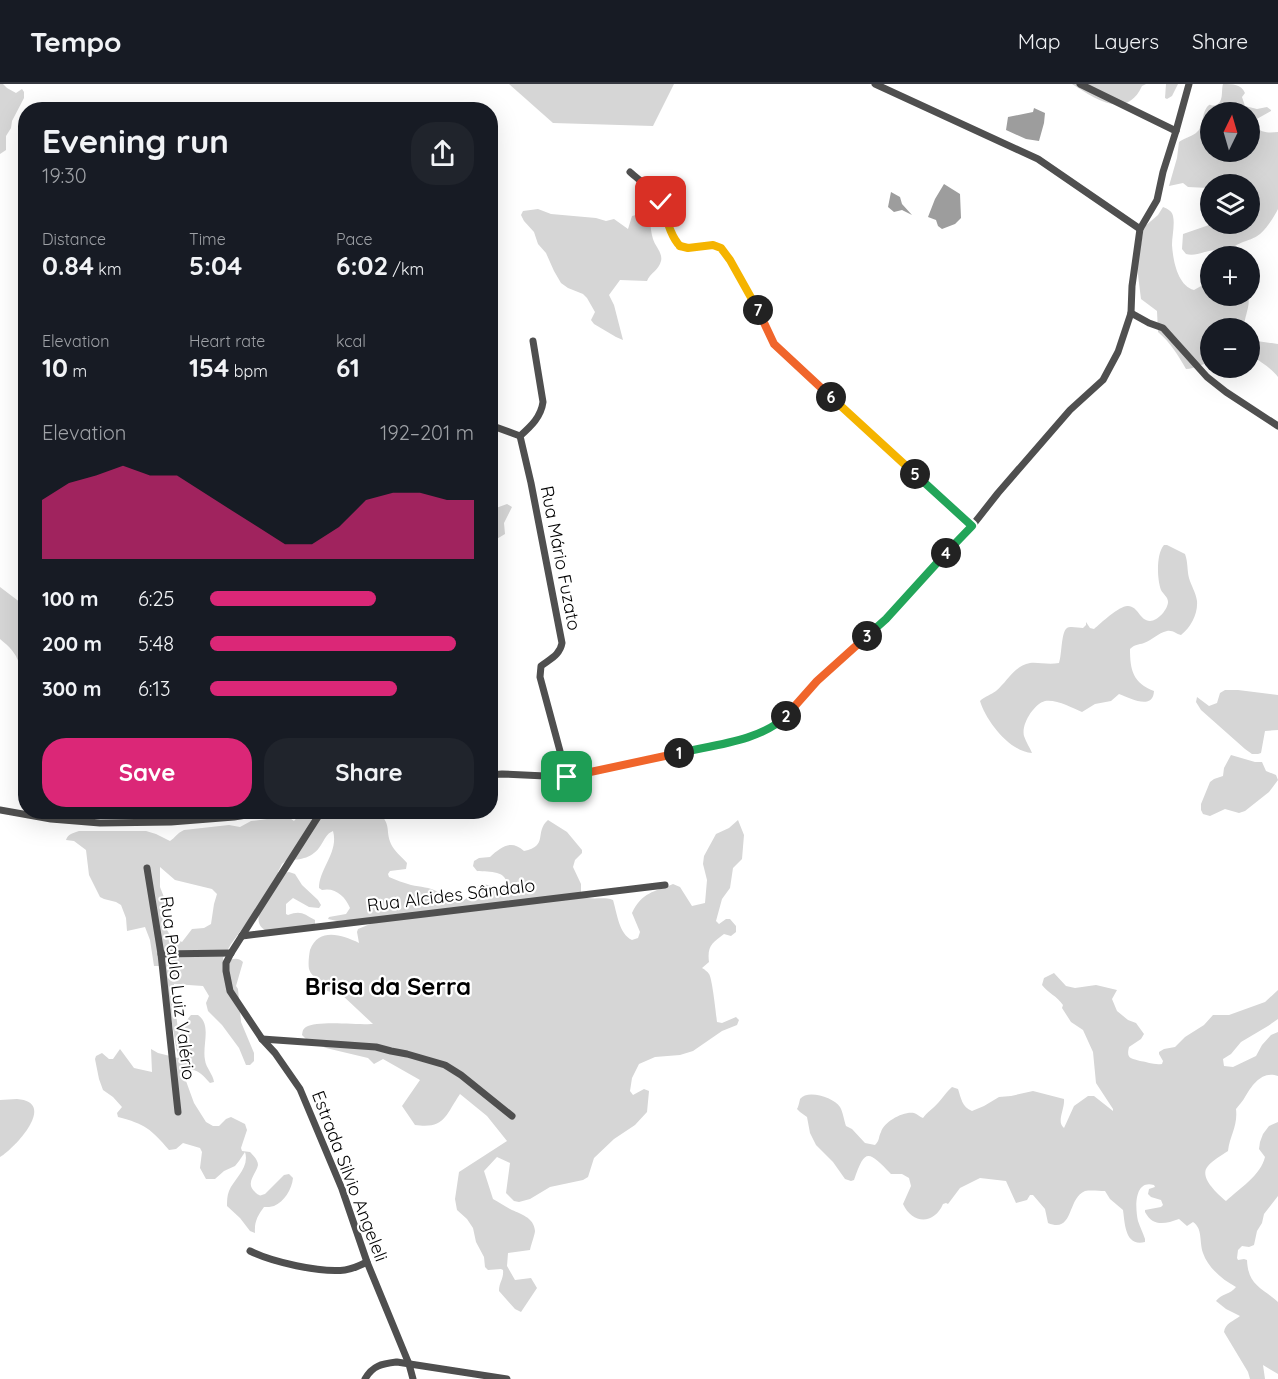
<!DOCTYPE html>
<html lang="en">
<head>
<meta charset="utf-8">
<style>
	:root { --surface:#171b24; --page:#20242c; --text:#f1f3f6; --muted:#9ea1a6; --line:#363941; --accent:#db2777 }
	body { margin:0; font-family:Quicksand,sans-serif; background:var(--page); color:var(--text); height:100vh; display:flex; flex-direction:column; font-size:22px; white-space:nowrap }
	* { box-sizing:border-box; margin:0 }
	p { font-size:20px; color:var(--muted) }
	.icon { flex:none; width:33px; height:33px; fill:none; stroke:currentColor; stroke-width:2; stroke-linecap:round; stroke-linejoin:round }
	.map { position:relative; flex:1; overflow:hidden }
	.side { position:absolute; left:18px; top:18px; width:480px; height:717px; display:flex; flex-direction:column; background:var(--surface); border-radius:24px; box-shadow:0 6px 24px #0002 }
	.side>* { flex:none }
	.needle { width:39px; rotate:5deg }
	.controls { position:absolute; left:1200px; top:18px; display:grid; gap:12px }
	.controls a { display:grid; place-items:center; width:60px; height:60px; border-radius:50%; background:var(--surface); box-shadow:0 6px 24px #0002; font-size:30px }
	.pin { position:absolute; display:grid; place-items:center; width:51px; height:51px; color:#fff; margin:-26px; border-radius:12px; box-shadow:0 3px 9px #0006 }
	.km { position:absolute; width:30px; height:30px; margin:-15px; border-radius:50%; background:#222; color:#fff; font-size:16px; line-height:30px; text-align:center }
	.round { display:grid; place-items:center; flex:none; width:63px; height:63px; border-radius:24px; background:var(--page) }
	.headline { display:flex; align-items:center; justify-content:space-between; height:102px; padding:0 24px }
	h1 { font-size:33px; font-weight:700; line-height:45px }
	.metrics { display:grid; grid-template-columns:repeat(3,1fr); gap:9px; height:102px; padding:6px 24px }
	.metrics div { display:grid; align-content:center }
	.metrics b { font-size:26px; font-weight:700 }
	.metrics small { font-size:16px; font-weight:400 }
	.metrics p { font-size:16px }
	.chart { height:168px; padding:12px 24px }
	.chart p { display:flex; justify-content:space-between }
	.chart svg { width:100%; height:108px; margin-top:6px; fill:var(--accent); opacity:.7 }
	.button { display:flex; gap:12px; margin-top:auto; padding:12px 24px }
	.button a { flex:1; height:69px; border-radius:24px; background:var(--accent); color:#fff; font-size:24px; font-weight:700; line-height:69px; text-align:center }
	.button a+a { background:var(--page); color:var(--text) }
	ul { padding:0 24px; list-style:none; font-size:20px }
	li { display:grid; grid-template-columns:96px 72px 1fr; align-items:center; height:45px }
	li i { height:15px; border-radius:8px; background:var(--accent) }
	header { display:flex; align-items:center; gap:36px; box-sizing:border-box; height:84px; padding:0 30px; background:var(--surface); border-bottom:2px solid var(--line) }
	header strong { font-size:28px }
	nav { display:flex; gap:33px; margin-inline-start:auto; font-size:21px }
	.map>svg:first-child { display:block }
	.green { fill:#d6d6d6; fill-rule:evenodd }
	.water { fill:#9d9d9d }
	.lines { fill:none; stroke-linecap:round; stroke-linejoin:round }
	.street { stroke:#4f4f4f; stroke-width:7 }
	.split-1-casing { stroke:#fff; stroke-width:12 }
	.split-2-casing { stroke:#fff; stroke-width:12 }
	.split-3-casing { stroke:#fff; stroke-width:12 }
	.split-4-casing { stroke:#fff; stroke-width:12 }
	.split-5-casing { stroke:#fff; stroke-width:12 }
	.split-6-casing { stroke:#fff; stroke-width:12 }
	.split-7-casing { stroke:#fff; stroke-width:12 }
	.split-8-casing { stroke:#fff; stroke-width:12 }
	.split-9-casing { stroke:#fff; stroke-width:12 }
	.split-1 { stroke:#f0652b; stroke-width:8 }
	.split-2 { stroke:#22a559; stroke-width:8 }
	.split-3 { stroke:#f0652b; stroke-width:8 }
	.split-4 { stroke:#22a559; stroke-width:8 }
	.split-5 { stroke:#22a559; stroke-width:8 }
	.split-6 { stroke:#f5b400; stroke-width:8 }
	.split-7 { stroke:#f0652b; stroke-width:8 }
	.split-8 { stroke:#f5b400; stroke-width:8 }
	.split-9 { stroke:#f5b400; stroke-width:8 }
	.labels { text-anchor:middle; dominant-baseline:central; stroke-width:4.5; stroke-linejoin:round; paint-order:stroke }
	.street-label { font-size:18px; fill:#000; stroke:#fff }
	.district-label { font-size:24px; font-weight:bold; fill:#000; stroke:#fff }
</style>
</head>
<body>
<header>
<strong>Tempo</strong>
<nav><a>Map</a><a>Layers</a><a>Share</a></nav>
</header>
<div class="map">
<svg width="1278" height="1295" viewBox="0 0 1278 1295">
	<rect width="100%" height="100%" fill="#fff"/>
	<g class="green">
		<path d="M 0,0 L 3,0 L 7,4 L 16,9 L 22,5 L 24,8 L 24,14 L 12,37 L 11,44 L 6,52 L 6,66 L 0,70 Z"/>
		<path d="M 509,0 L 674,0 L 653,42 L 553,39 Z"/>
		<path d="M 1072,0 L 1146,0 L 1142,2 C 1126,37 1094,14 1072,0 Z"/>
		<path d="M 1166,0 L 1178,0 L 1172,12 L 1167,15 L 1165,14 Z"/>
		<path d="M 1223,0 C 1233,0 1241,0 1245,9 L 1242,13 L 1245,22 L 1257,25 L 1267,23 L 1271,26 L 1271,27 L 1255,36 L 1255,42 C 1261,49 1269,49 1278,48 L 1278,125 C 1274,133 1267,144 1260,150 C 1249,159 1232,157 1228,172 L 1218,172 L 1219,170 L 1217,166 C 1206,166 1196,173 1186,170 L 1182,165 L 1183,150 L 1212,140 L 1250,140 L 1250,100 L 1210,100 L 1210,117 L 1209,104 L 1188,103 L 1183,99 L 1169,102 L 1177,74 L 1179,58 C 1184,54 1191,53 1196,49 C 1204,43 1201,31 1207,23 C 1211,18 1210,23 1216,21 C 1224,18 1221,6 1223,0 ZM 1210,28 L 1250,28 L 1250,68 L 1210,68 Z"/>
		<path d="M 1163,123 C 1168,125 1172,127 1173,132 C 1175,141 1172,152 1172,161 C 1173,177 1178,202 1194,206 L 1210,197 L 1210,212 L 1234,212 L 1240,216 L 1248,212 C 1251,221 1244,233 1244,244 L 1210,244 L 1210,279 C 1202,279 1195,285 1186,285 C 1178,271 1170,258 1158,248 L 1157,227 L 1141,215 L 1137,183 L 1144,143 L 1158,131 Z"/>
		<path d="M 538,125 L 551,130 L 596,134 L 606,137 L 614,135 L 628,145 L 632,132 L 644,129 L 651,125 C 650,135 650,145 653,155 C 655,162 663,169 661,177 C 659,186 650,189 647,197 L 620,196 L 609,211 L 614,221 L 623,256 L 616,253 L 594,240 L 591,236 L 595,228 L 587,214 L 583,210 L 568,204 L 561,199 L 554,187 L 546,169 L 538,160 L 534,148 L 524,137 L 521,131 L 523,127 Z"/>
		<path d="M 1250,256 L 1278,260 L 1278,293 C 1269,282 1260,278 1250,270 Z"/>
		<path d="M 491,408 L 493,411 L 493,420 L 496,424 L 507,420 L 512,423 L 504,439 L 505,450 L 495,456 L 491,463 Z"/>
		<path d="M 1164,461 L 1167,461 L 1185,470 C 1188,478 1187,486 1189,494 C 1191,501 1196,509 1197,517 C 1198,530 1191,543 1181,551 C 1176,550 1173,546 1167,547 C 1158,549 1152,556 1144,559 C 1138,561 1135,560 1130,565 C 1130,586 1133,599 1154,607 C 1153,627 1130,614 1119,610 L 1111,617 L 1095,620 L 1082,628 C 1073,624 1056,615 1045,617 C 1034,620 1021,640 1024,652 C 1026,658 1030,664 1032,669 C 1010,668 986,637 980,617 C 985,612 991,611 996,607 C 1007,598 1015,581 1030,579 C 1038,578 1048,581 1059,579 C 1062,571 1061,548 1067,544 C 1070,542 1079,544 1083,544 L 1086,541 L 1086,538 L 1090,544 L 1094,545 C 1101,539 1120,521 1128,522 C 1138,522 1140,537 1150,537 C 1158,537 1168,525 1168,518 C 1168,513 1163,510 1161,506 C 1157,495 1156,470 1164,461 Z"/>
		<path d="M 0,503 L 25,522 L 25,600 C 18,577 20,571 0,555 Z"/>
		<path d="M 1225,606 L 1238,606 L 1278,611 L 1278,646 L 1265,647 L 1261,669 L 1258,670 L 1252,670 L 1245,665 L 1201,626 L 1196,618 L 1197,613 L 1209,622 L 1217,619 L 1220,609 Z"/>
		<path d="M 1231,671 L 1255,678 L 1262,678 L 1266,687 L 1276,691 L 1278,696 L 1269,708 L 1245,727 L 1239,729 L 1225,725 L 1210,732 L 1203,730 L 1201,726 L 1201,720 L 1210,698 L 1214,695 L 1223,692 L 1224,684 Z"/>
		<path d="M 302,728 L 379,728 C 392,743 385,745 391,760 C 394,767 402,773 407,779 L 406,785 L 390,787 L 388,790 L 389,793 C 396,796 404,799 411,801 C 421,803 429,803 438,808 C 445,812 450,819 459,818 C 469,817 471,804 480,801 C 489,798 498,807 507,805 C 509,786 491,788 477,787 L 473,782 L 474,777 L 479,774 L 490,773 C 501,763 511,755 524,767 C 549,762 534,748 548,736 L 567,748 L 582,766 L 582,769 L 575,776 L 573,783 L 581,800 L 581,812 C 592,817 603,812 613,816 C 617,829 619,850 632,856 L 638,854 L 640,848 L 632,829 C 642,808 654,808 673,800 L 680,803 L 692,822 L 705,819 L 707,796 L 703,780 L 704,772 L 716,750 L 729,744 L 738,736 L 744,751 L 742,775 L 733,784 L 730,804 L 722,815 L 716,837 L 719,840 L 726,835 L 730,835 L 736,842 L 736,848 L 731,852 L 724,850 C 712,859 707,862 709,878 L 702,884 C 704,885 708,888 709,890 C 712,893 716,930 717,938 L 722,939 L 736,933 L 739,936 L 737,941 L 722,947 L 693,967 L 680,971 L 655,973 L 639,980 L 632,994 L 630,1007 L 633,1011 L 644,1005 L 649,1007 L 647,1028 L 635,1041 L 614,1055 L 594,1074 L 588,1093 L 583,1096 L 550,1103 L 530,1115 L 519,1118 L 514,1117 L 506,1109 L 510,1079 L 497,1073 L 484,1087 L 493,1115 C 499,1118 504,1122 510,1125 C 520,1130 534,1133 535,1147 C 535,1150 531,1161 530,1166 L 508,1169 L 507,1182 L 515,1196 L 531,1194 L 537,1204 L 521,1228 L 515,1225 L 499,1207 C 499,1198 504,1195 503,1186 L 501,1185 L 488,1186 L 485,1183 L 484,1173 L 476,1158 L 473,1144 L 467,1135 L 457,1126 L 455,1115 L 459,1088 L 507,1057 L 487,1032 L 460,1010 C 445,1032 445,1045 415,1041 L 402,1022 L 420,996 L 383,975 L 374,980 L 368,974 L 326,964 L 307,956 L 302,951 C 303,947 302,946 306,943 C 317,936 358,941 373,940 L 341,910 L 327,907 C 324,897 312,895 309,885 C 308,880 309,871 310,866 C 319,843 342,851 359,859 L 357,848 L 358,845 L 380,836 L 377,834 L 337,837 L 328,835 L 329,833 L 346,830 L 350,824 C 345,812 335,803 322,806 L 319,804 C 319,785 339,768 333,747 C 326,750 325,755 321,761 C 313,774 301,776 287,776 L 282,780 L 278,788 L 280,790 L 289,788 L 295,790 L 302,801 L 318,816 L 321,821 L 319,824 L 309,823 L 293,814 L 286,820 L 286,830 L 288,831 C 301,826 304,830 315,836 L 315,840 L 268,848 C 254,840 260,835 259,822 L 231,860 L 223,874 L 224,878 C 231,876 237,872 243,878 L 236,902 L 238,905 L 241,938 L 254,969 L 254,977 L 250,981 L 246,981 L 239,964 L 222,941 L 208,927 L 206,919 L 209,912 L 203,902 L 174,900 L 173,908 L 181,967 L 183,967 C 188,954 179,944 191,931 L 198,931 C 212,941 202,961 205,976 C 206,984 213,990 214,998 L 210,999 C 204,993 197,983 187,987 L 186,997 L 194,1019 L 206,1038 L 213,1042 L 219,1042 L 226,1035 L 231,1033 L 245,1040 L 247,1046 L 241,1064 L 242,1067 L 250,1068 C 253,1071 258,1076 258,1081 C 256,1091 244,1099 256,1109 C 261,1113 260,1111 265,1110 L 284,1091 L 289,1090 L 293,1094 C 292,1105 284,1118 274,1122 C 271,1123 267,1123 264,1123 C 258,1131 254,1138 255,1149 L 250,1147 L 240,1134 L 227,1122 C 227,1117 227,1112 229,1107 C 234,1095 250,1084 245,1068 L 239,1077 L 235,1082 L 224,1087 L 215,1095 L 206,1095 L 200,1084 L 202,1068 L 200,1064 L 183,1059 L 176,1065 L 169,1066 C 151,1045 145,1040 118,1033 L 117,1029 L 122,1023 L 113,1013 L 103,1006 L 99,995 L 95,975 L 96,972 L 102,969 L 109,975 L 113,975 L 120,965 L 134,984 L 152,988 L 151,965 L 158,969 L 178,974 L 168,916 L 160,882 L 154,882 L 150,856 L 145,843 L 127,847 L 126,834 L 121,821 L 116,818 L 104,815 L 100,813 L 89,791 L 86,766 L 74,757 L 66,756 C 68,750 73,749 79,747 L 146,747 L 156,750 L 170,757 C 176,753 176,750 184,746 L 229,741 L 240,743 L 251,737 L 267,735 L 279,730 L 284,730 L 294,737 ZM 160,783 L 175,796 L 212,805 L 217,810 L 214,820 L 211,840 L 204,844 L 192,845 L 182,858 L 170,851 L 167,846 L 165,834 L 167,821 L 160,803 Z"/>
		<path d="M 1054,889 L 1066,902 L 1075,904 L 1096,901 L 1117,906 L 1112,915 L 1117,927 L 1128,936 L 1136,939 L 1144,950 L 1141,955 L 1129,963 C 1126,975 1131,974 1140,977 C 1148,978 1153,981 1162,980 L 1163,977 L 1159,970 L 1159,968 L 1164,965 L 1175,963 L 1185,953 L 1204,941 L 1213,931 L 1229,931 L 1265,918 L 1278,906 L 1278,935 L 1268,942 L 1241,958 L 1231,970 L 1223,975 L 1224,982 L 1233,983 L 1256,972 L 1262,961 L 1271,951 L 1278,948 L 1278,992 C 1262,986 1252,1001 1245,1013 C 1243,1017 1239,1021 1236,1025 C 1238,1042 1230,1051 1228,1067 C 1222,1071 1213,1076 1208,1082 C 1198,1093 1218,1110 1226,1117 C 1239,1105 1261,1091 1265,1073 L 1259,1065 L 1260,1058 L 1263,1050 L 1269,1042 L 1278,1038 L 1278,1112 L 1264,1130 L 1262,1139 L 1257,1147 L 1254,1161 L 1249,1163 L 1242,1162 L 1238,1166 L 1237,1174 L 1238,1176 L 1244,1175 L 1247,1176 C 1248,1201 1261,1203 1278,1218 L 1278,1290 L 1263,1281 L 1265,1295 L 1250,1295 L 1248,1288 L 1224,1248 C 1225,1239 1234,1237 1240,1232 L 1226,1225 L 1216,1217 C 1221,1210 1231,1210 1236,1203 C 1223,1196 1208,1184 1203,1169 C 1199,1157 1203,1145 1193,1138 L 1187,1142 L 1179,1135 C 1165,1140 1153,1143 1145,1128 L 1145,1126 L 1161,1123 L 1163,1121 L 1161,1116 L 1151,1113 L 1148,1110 L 1149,1105 L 1155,1103 L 1154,1101 C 1134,1095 1135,1124 1138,1137 C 1140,1143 1143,1149 1145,1155 L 1145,1158 C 1125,1163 1125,1140 1123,1126 L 1110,1115 L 1105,1107 C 1099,1107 1091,1106 1085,1107 C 1067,1114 1074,1150 1048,1139 L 1045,1125 L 1033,1111 L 1030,1111 L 1027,1116 L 1016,1119 L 1006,1097 L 980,1094 L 960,1104 L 948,1120 L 946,1119 L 943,1120 C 934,1141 912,1140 903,1120 L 911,1102 L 909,1094 L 902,1090 L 891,1090 C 868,1066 865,1064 854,1096 L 851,1097 L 845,1095 L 833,1078 L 816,1061 L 810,1049 L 807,1033 L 800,1028 L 797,1025 C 798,1024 800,1016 800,1015 C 808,1005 834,1014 840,1023 C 843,1028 844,1036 846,1042 L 852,1045 L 865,1059 L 875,1061 C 880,1056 878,1054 881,1048 C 884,1038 903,1027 914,1029 C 917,1030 920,1033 923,1034 C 927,1028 933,1025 938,1019 C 943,1014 946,1008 952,1003 L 958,1005 C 961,1014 962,1023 972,1027 L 984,1022 L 999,1013 L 1011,1012 L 1033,1007 L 1064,1015 C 1065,1025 1056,1038 1064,1044 L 1074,1022 L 1088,1012 L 1094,1012 L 1113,1027 L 1113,1025 L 1096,999 L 1093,968 L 1083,946 L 1071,938 L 1062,924 L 1063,921 C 1057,912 1048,909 1042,901 L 1044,894 Z"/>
		<path d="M 17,1015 C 58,1018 15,1064 0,1073 L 0,1016 Z"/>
	</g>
	<g class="water">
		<path d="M 1034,24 L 1045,29 L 1044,39 L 1039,57 L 1026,55 L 1006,46 L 1008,33 L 1033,28 Z"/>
		<path d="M 944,100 L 960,110 L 961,134 L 955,140 L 942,145 L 938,142 L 936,136 L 928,133 L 935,115 Z"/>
		<path d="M 891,108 L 900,113 L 902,120 L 912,131 L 902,126 L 894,128 L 888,123 Z"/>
	</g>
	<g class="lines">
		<g class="street">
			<path d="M 875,0 L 1038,75 L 1140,145"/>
			<path d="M 1080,0 L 1176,47"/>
			<path d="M 630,88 C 640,97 654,106 661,118 C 668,132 670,149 679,162 C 692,167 704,158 717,162 C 731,167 766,243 774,260 L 972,442"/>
			<path d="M 1131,229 L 1149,239 L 1163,244 L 1207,293 L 1226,308 L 1278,342"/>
			<path d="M 533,257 L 543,318 C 541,333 531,342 520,352 L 531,399 L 562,559 C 560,571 550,575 541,582 L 540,593 L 567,693"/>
			<path d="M 490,341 L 520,352"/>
			<path d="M 490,691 L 502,690 L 567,693 L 752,653 L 767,646 L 783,635 L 817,597 L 886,535 L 972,442 L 998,409 L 1070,326 L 1103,296 L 1118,268 L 1131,229 L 1132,202 L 1140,145 L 1157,116 L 1163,88 L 1176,47 L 1189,0"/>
			<path d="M 0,726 L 51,735 L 100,739 L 171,738 L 234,733 L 266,728"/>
			<path d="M 321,728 L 231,869 L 226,879 L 226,887 L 230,907 L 262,955 L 275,969 L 300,1005 L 342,1105 L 367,1178 L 409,1280 L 413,1295"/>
			<path d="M 147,784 L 161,870 L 178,1028"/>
			<path d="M 242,852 L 665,801"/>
			<path d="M 161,870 L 231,869"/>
			<path d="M 262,955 L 376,963 L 391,967 L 407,970 L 445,981 L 461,991 L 512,1032"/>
			<path d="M 250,1167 C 272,1178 320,1189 345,1186 C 353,1185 361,1181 367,1178"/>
			<path d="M 365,1295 C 373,1281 382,1280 397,1278 L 507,1295"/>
		</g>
	</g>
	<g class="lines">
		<defs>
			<path id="split-1" d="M 567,693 L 679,669"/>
			<path id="split-2" d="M 679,669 C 713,661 761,657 786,632"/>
			<path id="split-3" d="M 786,632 L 817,597 L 867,552"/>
			<path id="split-4" d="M 867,552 L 886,535 L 946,469"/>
			<path id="split-5" d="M 915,390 L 972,442 L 946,469"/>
			<path id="split-6" d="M 831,313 L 915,390"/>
			<path id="split-7" d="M 758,226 L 774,260 L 831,313"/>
			<path id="split-8" d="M 680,162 L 688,164 L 713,161 L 721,164 L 730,176 L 758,226"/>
			<path id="split-9" d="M 661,118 C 666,132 670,152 680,162"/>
		</defs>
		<use href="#split-1" class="split-1-casing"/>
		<use href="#split-2" class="split-2-casing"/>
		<use href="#split-3" class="split-3-casing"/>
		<use href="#split-4" class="split-4-casing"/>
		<use href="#split-5" class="split-5-casing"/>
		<use href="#split-6" class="split-6-casing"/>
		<use href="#split-7" class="split-7-casing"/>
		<use href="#split-8" class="split-8-casing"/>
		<use href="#split-9" class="split-9-casing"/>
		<use href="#split-1" class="split-1"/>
		<use href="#split-2" class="split-2"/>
		<use href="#split-3" class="split-3"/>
		<use href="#split-4" class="split-4"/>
		<use href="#split-5" class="split-5"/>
		<use href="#split-6" class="split-6"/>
		<use href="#split-7" class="split-7"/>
		<use href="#split-8" class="split-8"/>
		<use href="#split-9" class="split-9"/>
	</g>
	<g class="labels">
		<g class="street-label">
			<text transform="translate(561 474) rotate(79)">Rua Mário Fuzato</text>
			<text transform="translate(451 811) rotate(-7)">Rua Alcides Sândalo</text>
			<text transform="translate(178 904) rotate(83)">Rua Paulo Luiz Valério</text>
			<text transform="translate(350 1092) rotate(69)">Estrada Silvio Angeleli</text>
		</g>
		<g class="district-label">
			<text x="388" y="902">Brisa da Serra</text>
		</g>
	</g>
</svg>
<div class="controls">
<a><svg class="needle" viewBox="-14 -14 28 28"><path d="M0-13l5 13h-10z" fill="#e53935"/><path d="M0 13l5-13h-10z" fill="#9ea1a6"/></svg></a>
<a><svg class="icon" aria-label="layers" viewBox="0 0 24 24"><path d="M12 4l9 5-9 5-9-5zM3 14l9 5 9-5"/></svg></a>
<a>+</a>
<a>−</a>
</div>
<div class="pin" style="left:567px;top:693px;background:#1e9e55"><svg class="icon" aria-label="arrive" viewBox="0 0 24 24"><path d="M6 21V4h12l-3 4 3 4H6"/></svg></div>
<div class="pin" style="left:661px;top:118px;background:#d93025"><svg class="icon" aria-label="check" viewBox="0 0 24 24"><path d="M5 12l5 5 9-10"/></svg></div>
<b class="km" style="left:679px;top:669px">1</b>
<b class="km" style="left:786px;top:632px">2</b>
<b class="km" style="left:867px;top:552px">3</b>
<b class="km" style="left:946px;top:469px">4</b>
<b class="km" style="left:915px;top:390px">5</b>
<b class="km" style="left:831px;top:313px">6</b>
<b class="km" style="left:758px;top:226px">7</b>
<section class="side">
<div class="headline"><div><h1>Evening run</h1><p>19:30</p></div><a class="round"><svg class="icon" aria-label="share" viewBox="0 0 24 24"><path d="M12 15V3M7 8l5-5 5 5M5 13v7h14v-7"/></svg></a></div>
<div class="metrics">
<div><p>Distance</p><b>0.84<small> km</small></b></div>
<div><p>Time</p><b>5:04</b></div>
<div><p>Pace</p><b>6:02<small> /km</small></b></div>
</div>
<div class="metrics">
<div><p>Elevation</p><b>10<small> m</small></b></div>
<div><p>Heart rate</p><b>154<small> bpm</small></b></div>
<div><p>kcal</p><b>61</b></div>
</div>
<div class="chart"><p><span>Elevation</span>192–201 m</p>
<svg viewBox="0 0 160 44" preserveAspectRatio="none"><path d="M0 44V20L10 13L20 10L30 6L40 10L50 10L60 17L70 24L80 31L90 38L100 38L110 31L120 20L130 17L140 17L150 20L160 20V44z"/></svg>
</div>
<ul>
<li><b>100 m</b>6:25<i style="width:63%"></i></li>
<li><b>200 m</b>5:48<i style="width:93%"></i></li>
<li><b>300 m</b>6:13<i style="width:71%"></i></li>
</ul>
<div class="button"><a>Save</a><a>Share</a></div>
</section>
</div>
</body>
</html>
